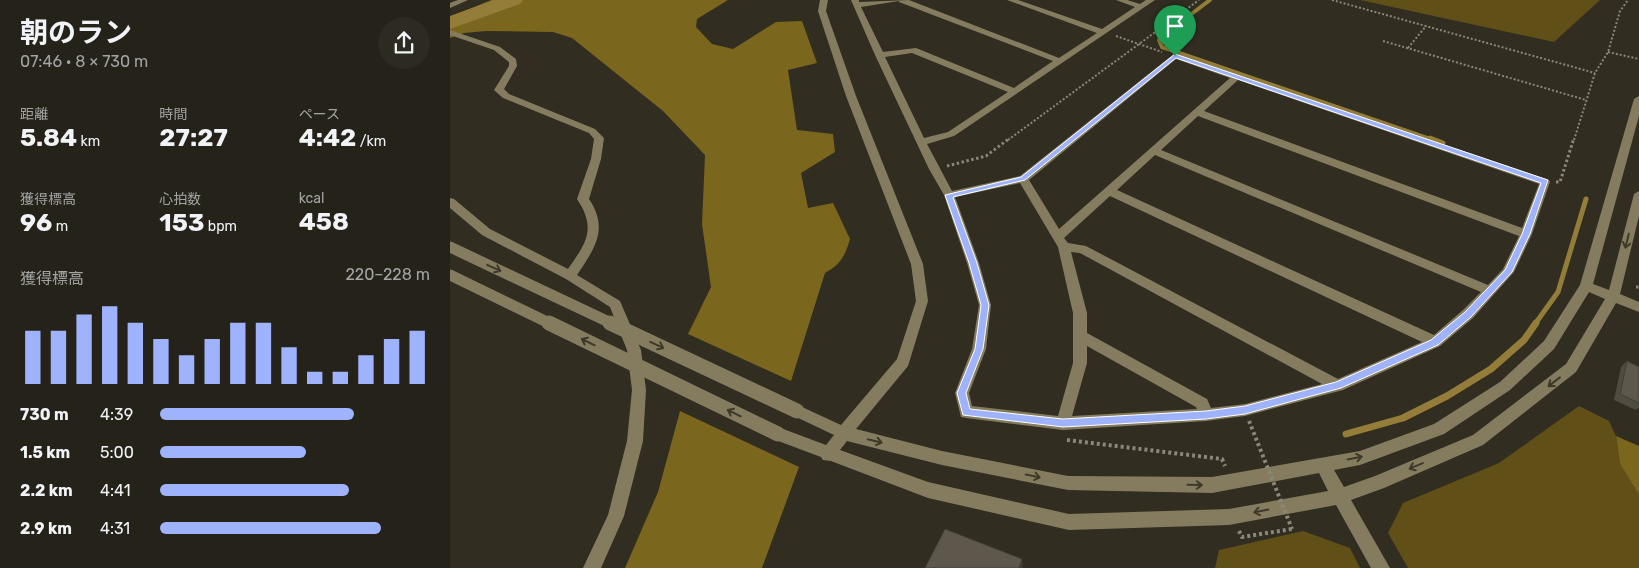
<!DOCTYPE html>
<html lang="ja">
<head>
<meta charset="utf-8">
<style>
	:root { --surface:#252219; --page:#2d2a22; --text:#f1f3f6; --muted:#a3a4a2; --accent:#9fb3fd }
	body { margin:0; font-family:Rubik,"Noto Sans JP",sans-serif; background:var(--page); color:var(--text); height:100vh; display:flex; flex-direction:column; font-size:19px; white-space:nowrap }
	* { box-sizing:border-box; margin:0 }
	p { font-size:16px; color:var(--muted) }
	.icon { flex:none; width:28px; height:28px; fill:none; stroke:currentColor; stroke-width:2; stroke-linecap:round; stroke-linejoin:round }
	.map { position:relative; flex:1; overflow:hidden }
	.panel { display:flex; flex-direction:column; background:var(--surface); width:450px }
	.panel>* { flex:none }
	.pin { position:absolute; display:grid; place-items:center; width:42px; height:42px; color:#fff; margin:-51px -21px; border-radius:50% 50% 50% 0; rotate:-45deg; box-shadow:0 0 5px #0007 }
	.pin .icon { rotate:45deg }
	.round { display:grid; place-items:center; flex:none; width:52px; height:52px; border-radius:26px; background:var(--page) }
	.overview { display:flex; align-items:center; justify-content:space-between; height:85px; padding:0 20px }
	h1 { font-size:28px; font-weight:700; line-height:38px }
	.metrics { display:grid; grid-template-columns:repeat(3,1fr); gap:8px; height:85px; padding:5px 20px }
	.metrics div { display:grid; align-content:center }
	.metrics b { font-size:25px; font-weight:700 }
	.metrics small { font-size:14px; font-weight:400 }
	.metrics p { font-size:14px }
	.chart { height:140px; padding:10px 20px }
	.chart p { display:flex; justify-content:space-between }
	.chart svg { width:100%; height:90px; margin-top:5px; stroke:var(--accent); stroke-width:6 }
	ul { padding:0 20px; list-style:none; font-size:16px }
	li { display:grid; grid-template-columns:80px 60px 1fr; align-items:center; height:38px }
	li i { height:12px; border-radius:6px; background:var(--accent) }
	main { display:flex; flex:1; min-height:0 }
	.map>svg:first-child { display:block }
	.green { fill:#604f17 }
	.forest { fill:#7b661e }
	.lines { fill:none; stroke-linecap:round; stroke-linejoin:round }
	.stream-far2 { stroke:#937d38; stroke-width:4 }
	.stream-far1 { stroke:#937d38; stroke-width:5 }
	.stream { stroke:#937d38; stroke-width:7 }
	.river { fill:#937d38; fill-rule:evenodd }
	.path-far2 { stroke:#8b877d; stroke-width:2; stroke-dasharray:2 2; stroke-linecap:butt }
	.path-far1 { stroke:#8b877d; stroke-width:3; stroke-dasharray:2.5 2.5; stroke-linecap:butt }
	.path { stroke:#8b877d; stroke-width:4; stroke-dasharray:3 3; stroke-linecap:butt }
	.minor { fill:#857c60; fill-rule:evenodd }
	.path-bridge { stroke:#8b877d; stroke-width:4; stroke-dasharray:3 3; stroke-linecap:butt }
	.minor-bridge-far1 { stroke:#857c60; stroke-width:11 }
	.minor-bridge { stroke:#857c60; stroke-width:15 }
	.wall { fill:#504c40 }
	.shaded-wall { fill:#413e34 }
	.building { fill:#5d584b; stroke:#413e34 }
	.oneway { stroke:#3e3929 }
	.route { fill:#9fb3fd; stroke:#fff; fill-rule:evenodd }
</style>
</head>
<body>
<main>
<section class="panel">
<div class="overview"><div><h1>朝のラン</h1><p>07:46 · 8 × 730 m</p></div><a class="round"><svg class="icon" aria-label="share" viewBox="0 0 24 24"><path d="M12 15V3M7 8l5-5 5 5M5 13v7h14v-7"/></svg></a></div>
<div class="metrics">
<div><p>距離</p><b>5.84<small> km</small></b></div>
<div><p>時間</p><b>27:27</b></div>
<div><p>ペース</p><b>4:42<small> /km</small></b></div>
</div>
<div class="metrics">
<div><p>獲得標高</p><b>96<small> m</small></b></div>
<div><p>心拍数</p><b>153<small> bpm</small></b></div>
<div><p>kcal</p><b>458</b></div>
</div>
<div class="chart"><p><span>獲得標高</span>220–228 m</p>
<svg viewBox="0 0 160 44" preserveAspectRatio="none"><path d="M5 44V18M15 44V18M25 44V10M35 44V6M45 44V14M55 44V22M65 44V30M75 44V22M85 44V14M95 44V14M105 44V26M115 44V38M125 44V38M135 44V30M145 44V22M155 44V18"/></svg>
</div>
<ul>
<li><b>730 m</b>4:39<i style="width:72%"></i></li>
<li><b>1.5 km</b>5:00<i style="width:54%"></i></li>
<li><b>2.2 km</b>4:41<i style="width:70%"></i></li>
<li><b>2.9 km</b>4:31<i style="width:82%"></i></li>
</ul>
</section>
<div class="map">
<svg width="1189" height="568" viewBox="0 0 1189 568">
	<rect width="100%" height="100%" fill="#312d21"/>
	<g class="green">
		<path d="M 910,0 L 1150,0 L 1104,42 Z"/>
		<path d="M 1129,406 L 1159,421 L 1166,436 L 1170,464 L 1189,495 L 1189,568 L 958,568 L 938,533 L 953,503 L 1049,463 Z"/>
		<path d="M 853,531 L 900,548 L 910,568 L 765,568 L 769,550 Z"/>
	</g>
	<g class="forest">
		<path d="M 41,0 L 278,0 L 247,19 L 246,27 L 262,44 L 283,49 L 326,22 L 352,21 L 367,63 L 338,70 L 347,130 L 383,134 L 385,152 L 351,173 L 358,208 L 383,203 L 400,239 C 395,256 391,264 375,273 L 341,381 L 238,334 L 261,287 L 252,224 L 255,155 L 213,111 L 122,38 L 103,32 L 36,31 L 14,33 L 0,38 L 0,17 Z"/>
		<path d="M 230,411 L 349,467 L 312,568 L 175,568 L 208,492 Z"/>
		<path d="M 1166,436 L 1189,446 L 1189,495 L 1170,464 Z"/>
	</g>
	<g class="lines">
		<path class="stream-far2" d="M 760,0 L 711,37 L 709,40 L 712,47 L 983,140"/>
		<g class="stream-far1">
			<path d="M 980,138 L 993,143"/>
			<path d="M 1085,324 L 1108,292 L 1136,199"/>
		</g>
		<path class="stream" d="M 896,434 L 953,418 L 997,396 L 1041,369 L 1074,340 L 1086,323"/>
		<path class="river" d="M 44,0 L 73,0 L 70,4 L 0,29 L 0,16 Z"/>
		<g class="path-far2">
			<path d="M 882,0 L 1145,73"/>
			<path d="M 666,36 L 712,52"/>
			<path d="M 933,41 L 1136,100"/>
			<path d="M 958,48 L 976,26"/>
			<path d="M 1158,52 L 1189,59"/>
			<path d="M 558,140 L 749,0"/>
			<path d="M 1124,140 L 1145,73 L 1158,52 L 1170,11 L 1178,0"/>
		</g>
		<g class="path-far1">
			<path d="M 497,166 L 536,156 L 560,138"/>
			<path d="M 1106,182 L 1110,182 L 1124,138"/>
			<path d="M 1186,287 L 1189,287"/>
		</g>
		<g class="path">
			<path d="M 617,440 L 772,459 L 775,466"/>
			<path d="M 789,531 L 792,537 L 842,529"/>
		</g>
		<g class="minor">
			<path d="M 8,0 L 18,0 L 0,8 L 0,3 Z"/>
			<path d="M 370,0 L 378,0 L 376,11 L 406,96 L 473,264 L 478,301 L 458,366 L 406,429 L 492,451 L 618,476 L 762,477 L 910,451 L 984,424 L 1050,382 L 1094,341 L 1130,285 L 1184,99 L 1189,96 L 1189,116 L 1143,284 L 1159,290 L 1184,194 L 1189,191 L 1189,216 L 1170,294 L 1189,302 L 1189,312 L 1166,303 L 1126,372 L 1033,445 L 934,488 L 901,500 L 940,568 L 921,568 L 886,505 L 779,525 L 619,530 L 478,498 L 381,461 L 373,460 L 371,457 L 323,439 L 320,434 L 323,429 L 328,427 L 376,445 L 384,435 L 342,415 L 340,411 L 342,407 L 347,405 L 352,407 L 391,425 L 447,359 L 466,301 L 461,264 L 396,96 L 368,11 ZM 1139,292 L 1155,299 L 1116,364 L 1023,435 L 925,476 L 894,487 L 884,470 L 910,465 L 994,434 L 1060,390 L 1104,349 ZM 397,441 L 492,465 L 618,490 L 762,493 L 869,473 L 878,491 L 779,509 L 619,514 L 478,482 L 390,450 Z"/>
			<path d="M 401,0 L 409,0 L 409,2 L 459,0 L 609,58 L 647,33 L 557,0 L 568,0 L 652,29 L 685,7 L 666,0 L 677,0 L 690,4 L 696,0 L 705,0 L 504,136 L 477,144 L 502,191 L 570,176 L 725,53 L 1099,180 L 1100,182 L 1082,234 L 1064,272 L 1023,318 L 990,346 L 893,390 L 795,416 L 756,421 L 613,430 L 516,418 L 511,417 L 505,393 L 522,349 L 529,305 L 517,263 L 494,195 L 479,169 L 425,55 ZM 449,1 L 449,2 L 603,61 L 564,88 L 466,48 L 433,52 L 411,7 ZM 462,53 L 558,92 L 498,132 L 474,138 L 435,57 ZM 726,59 L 780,78 L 609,229 L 579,180 ZM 788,80 L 1089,184 L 1072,228 L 754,111 ZM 748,116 L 1069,236 L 1053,269 L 1038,285 L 711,150 ZM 705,155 L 1031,292 L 1013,310 L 984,335 L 667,190 ZM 570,183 L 608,247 L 623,313 L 623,363 L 608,416 L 522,406 L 519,393 L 536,349 L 541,305 L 529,263 L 505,197 ZM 660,196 L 972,342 L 888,379 L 636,246 L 618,243 L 614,238 ZM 621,252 L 630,253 L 872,384 L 795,404 L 761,408 L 757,399 L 637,333 L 637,313 ZM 637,346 L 746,407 L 747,409 L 622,416 L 637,363 Z"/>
			<path d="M 0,30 L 50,47 L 66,59 L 67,66 L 54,89 L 59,94 L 145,129 L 154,138 L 151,159 L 139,199 C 159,229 145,248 127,275 L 170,301 L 191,350 L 196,390 L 193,441 L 174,516 L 151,568 L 133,568 L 158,515 L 177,441 L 182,390 L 177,350 L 160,307 L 116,279 L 32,235 L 0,208 L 0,198 L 4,199 L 40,229 L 118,269 C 136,243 147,229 127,199 L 141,159 L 144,139 L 139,133 L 53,98 L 44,90 L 59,66 L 59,62 L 44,50 L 0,35 Z"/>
		</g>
		<path class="path-bridge" d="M 799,421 L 842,529"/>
		<g class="minor-bridge-far1">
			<path d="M 0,247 L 163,324"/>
			<path d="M 0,275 L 101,324"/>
		</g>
		<g class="minor-bridge">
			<path d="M 99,323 L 328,434"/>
			<path d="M 160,323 L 347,411"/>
		</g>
	</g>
	<path class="wall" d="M 1177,361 L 1189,367 L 1189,407 L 1186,410 L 1164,400 L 1171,367 Z"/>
	<path class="shaded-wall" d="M 572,559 L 573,568 L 569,568 Z"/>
	<g class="building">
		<path d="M 1177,361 L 1189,367 L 1189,403 L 1170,394 Z"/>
		<path d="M 495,529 L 572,559 L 569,568 L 475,568 Z"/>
	</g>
	<defs><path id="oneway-shaft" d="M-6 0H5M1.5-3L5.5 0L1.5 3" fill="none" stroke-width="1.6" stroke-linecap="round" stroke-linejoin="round" transform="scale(1.25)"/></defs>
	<g class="oneway">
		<use href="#oneway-shaft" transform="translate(1177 241) rotate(104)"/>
		<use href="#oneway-shaft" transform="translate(44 268) rotate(25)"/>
		<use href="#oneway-shaft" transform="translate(138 342) rotate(-154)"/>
		<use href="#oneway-shaft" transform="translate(207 345) rotate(25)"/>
		<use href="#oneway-shaft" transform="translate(1104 382) rotate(142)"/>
		<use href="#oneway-shaft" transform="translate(284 413) rotate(-154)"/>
		<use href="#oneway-shaft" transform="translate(425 441) rotate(13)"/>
		<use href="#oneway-shaft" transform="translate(905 458) rotate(-12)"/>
		<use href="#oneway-shaft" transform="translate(966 466) rotate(157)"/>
		<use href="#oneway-shaft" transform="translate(583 476) rotate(11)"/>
		<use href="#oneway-shaft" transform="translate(745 485) rotate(1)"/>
		<use href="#oneway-shaft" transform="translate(811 511) rotate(169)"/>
	</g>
	<path class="route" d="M 725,54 L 1098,180 L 1080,234 L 1062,272 L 1021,317 L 988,345 L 891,388 L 795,414 L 756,419 L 613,427 L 513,415 L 507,393 L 525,349 L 531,305 L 519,263 L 495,195 L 571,177 ZM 726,58 L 1091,183 L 1072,234 L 1055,270 L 1015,312 L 981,340 L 886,382 L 795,406 L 756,411 L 613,419 L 520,409 L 516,393 L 533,349 L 539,305 L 527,263 L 503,197 L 575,180 Z"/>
</svg>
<div class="pin" style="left:725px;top:56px;background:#1e9e55"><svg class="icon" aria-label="arrive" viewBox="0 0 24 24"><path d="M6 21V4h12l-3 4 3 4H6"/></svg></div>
</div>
</main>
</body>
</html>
